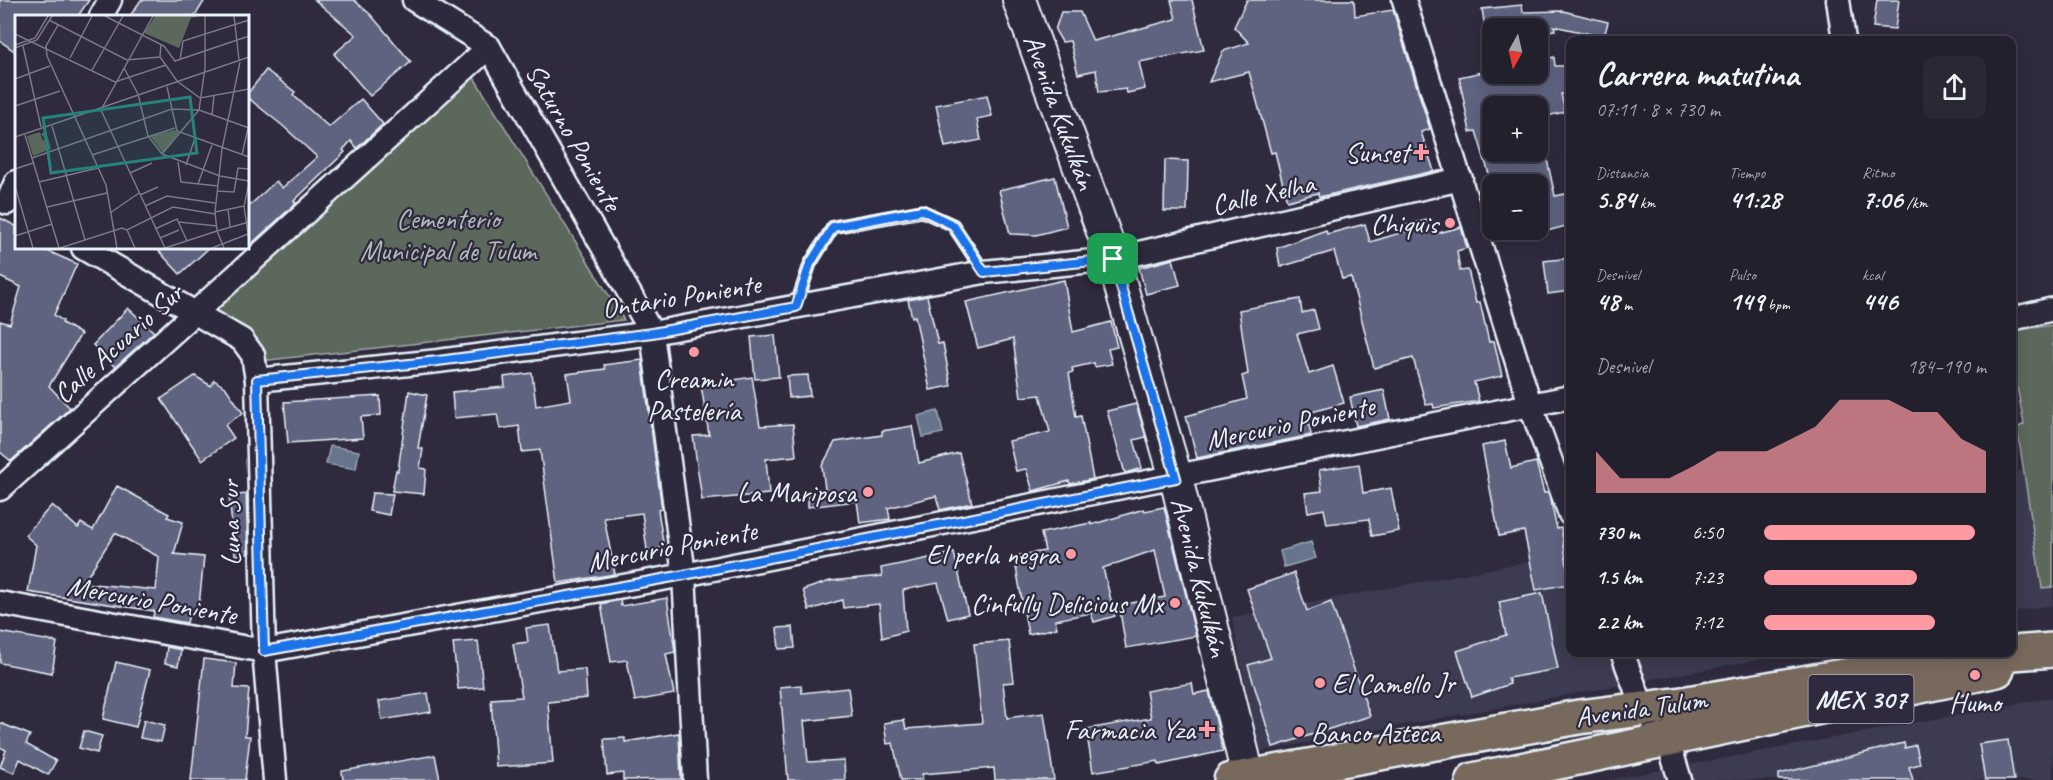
<!DOCTYPE html>
<html lang="es">
<head>
<meta charset="utf-8">
<style>
	:root { --surface:#23202e; --page:#2b2836; --text:#f1f3f6; --muted:#a3a3aa; --line:#403e4a; --accent:#ff9aa2 }
	body { margin:0; font-family:Caveat,sans-serif; background:var(--page); color:var(--text); height:100vh; display:flex; flex-direction:column; font-size:22px; white-space:nowrap }
	* { box-sizing:border-box; margin:0 }
	p { font-size:20px; color:var(--muted) }
	.icon { flex:none; width:33px; height:33px; fill:none; stroke:currentColor; stroke-width:2; stroke-linecap:round; stroke-linejoin:round }
	.map { position:relative; flex:1; overflow:hidden }
	.side { position:absolute; left:1566px; top:36px; width:450px; height:621px; display:flex; flex-direction:column; background:var(--surface); border-radius:12px; box-shadow:0 3px 15px #0003,0 0 0 2px var(--line) }
	.side>* { flex:none }
	.needle { width:39px; rotate:188deg }
	.tools { position:absolute; left:1482px; top:18px; display:grid; gap:12px }
	.tools a { display:grid; place-items:center; width:66px; height:66px; border-radius:12px; background:var(--surface); box-shadow:0 3px 15px #0003,0 0 0 2px var(--line); font-size:30px }
	.pin { position:absolute; display:grid; place-items:center; width:51px; height:51px; color:#fff; margin:-26px; border-radius:12px; box-shadow:0 3px 9px #0006 }
	.round { display:grid; place-items:center; flex:none; width:63px; height:63px; border-radius:12px; background:var(--page) }
	.headline { display:flex; align-items:center; justify-content:space-between; height:102px; padding:0 30px }
	h1 { font-size:33px; font-weight:800; line-height:45px }
	.figures { display:grid; grid-template-columns:repeat(3,1fr); gap:9px; height:102px; padding:6px 30px }
	.figures div { display:grid; align-content:center }
	.figures b { font-size:26px; font-weight:800 }
	.figures small { font-size:16px; font-weight:400 }
	.figures p { font-size:16px }
	.chart { height:168px; padding:12px 30px }
	.chart p { display:flex; justify-content:space-between }
	.chart svg { width:100%; height:108px; margin-top:6px; fill:var(--accent); opacity:.7 }
	ul { padding:0 30px; list-style:none; font-size:20px }
	li { display:grid; grid-template-columns:96px 72px 1fr; align-items:center; height:45px }
	li i { height:15px; border-radius:8px; background:var(--accent) }
	.map>svg:first-child { display:block }
	.built { fill:#3d3b51 }
	.green { fill:#5c685c; stroke:#a2acaa; stroke-width:1.5 }
	.water { fill:#66748c; stroke:#9aa6b7; stroke-width:1.5 }
	.building { fill:#5e6480; stroke:#e8f1f8; stroke-width:1.5; fill-rule:evenodd }
	.lines { fill:none; stroke-linecap:round; stroke-linejoin:round }
	.lane-casing { stroke:#e8f1f8; stroke-width:15 }
	.street-casing { stroke:#e8f1f8; stroke-width:27 }
	.secondary-casing { stroke:#e8f1f8; stroke-width:36 }
	.primary-casing { stroke:#e8f1f8; stroke-width:38 }
	.lane { stroke:#2f2a3d; stroke-width:10 }
	.street { stroke:#2f2a3d; stroke-width:22 }
	.secondary { stroke:#2f2a3d; stroke-width:32 }
	.primary { stroke:#77695c; stroke-width:33 }
	.route-casing { stroke:#fff; stroke-width:12 }
	.route { stroke:#1a73e8; stroke-width:8 }
	.poi-dot { fill:#ff9aa2; stroke:#2f2a3d; stroke-width:2 }
	.labels { text-anchor:middle; dominant-baseline:central; stroke-width:4.5; stroke-linejoin:round; paint-order:stroke }
	.shield { fill:#2f2a3d; stroke:#b0b5c0; stroke-width:1.5 }
	.shield-label { font-size:27px; font-weight:bold; fill:#e8f1f8 }
	.street-label { font-size:28px; fill:#e8f1f8; stroke:#2f2a3d }
	.poi-label { font-size:28px; fill:#e8f1f8; stroke:#2f2a3d; text-anchor:end }
	.park-label { font-size:28px; fill:#b0baba; stroke:#2f2a3d }
	.inset-road { fill:none; stroke:#797a88; stroke-width:1.5 }
	.view { fill:#25827c; fill-opacity:0.15; stroke:#25827c; stroke-width:3 }
	.inset-edge { fill:none; stroke:#e8f1f8; stroke-width:3 }
</style>
</head>
<body>
<div class="map">
<svg width="2053" height="780" viewBox="0 0 2053 780">
	<rect width="100%" height="100%" fill="#2f2a3d"/>
	<filter id="ink" filterUnits="userSpaceOnUse"><feTurbulence type="fractalNoise" baseFrequency=".0167" numOctaves="2"/><feDisplacementMap in="SourceGraphic" scale="12" xChannelSelector="R" yChannelSelector="G"/><feConvolveMatrix kernelMatrix="1 2 1 2 8 2 1 2 1" color-interpolation-filters="sRGB"/></filter>
	<g filter="url(#ink)">
		<g class="built">
			<path d="M 2053,465 L 2053,605 L 2012,612 L 2012,472 Z"/>
			<path d="M 1570,554 L 1570,652 L 1795,653 L 1258,752 L 1232,617 Z"/>
			<path d="M 2053,697 L 2053,780 L 1608,780 Z"/>
		</g>
		<g class="green">
			<path d="M 470,71 L 624,320 L 261,361 L 212,313 Z"/>
			<path d="M 2053,325 L 2053,587 L 2042,588 L 2017,428 L 2024,424 L 2012,359 L 2012,331 Z"/>
		</g>
		<g class="water">
			<path d="M 938,411 L 943,433 L 923,437 L 918,416 Z"/>
			<path d="M 330,446 L 359,451 L 356,469 L 326,464 Z"/>
			<path d="M 1311,542 L 1316,558 L 1284,567 L 1280,551 Z"/>
		</g>
		<g class="building">
			<path d="M 0,0 L 89,0 L 78,16 L 16,16 L 16,52 L 0,41 Z"/>
			<path d="M 141,0 L 205,0 L 195,16 L 130,16 Z"/>
			<path d="M 315,0 L 354,0 L 371,15 L 411,62 L 370,96 L 334,54 L 356,35 Z"/>
			<path d="M 1171,0 L 1192,0 L 1204,50 L 1139,62 L 1145,89 L 1127,93 L 1126,89 L 1099,92 L 1096,70 L 1078,74 L 1070,41 L 1062,42 L 1055,30 L 1061,12 L 1080,12 L 1093,41 L 1176,19 Z"/>
			<path d="M 1247,0 L 1354,0 L 1355,16 L 1393,10 L 1430,129 L 1421,132 L 1434,171 L 1319,197 L 1318,193 L 1287,201 L 1275,152 L 1271,153 L 1249,72 L 1209,82 L 1223,51 L 1249,43 L 1234,27 Z"/>
			<path d="M 1877,0 L 1899,0 L 1895,29 L 1873,27 Z"/>
			<path d="M 1522,5 L 1523,12 L 1563,11 L 1608,22 L 1604,37 L 1554,26 L 1555,30 L 1538,32 L 1538,28 L 1485,28 L 1482,9 Z"/>
			<path d="M 1554,57 L 1555,66 L 1570,66 L 1570,94 L 1561,94 L 1565,112 L 1538,118 L 1538,106 L 1492,106 L 1492,152 L 1545,150 L 1555,196 L 1570,193 L 1570,225 L 1543,232 L 1538,208 L 1538,184 L 1492,184 L 1476,131 L 1470,132 L 1459,77 L 1492,70 L 1492,74 L 1538,74 L 1538,61 Z"/>
			<path d="M 266,70 L 295,92 L 293,95 L 329,127 L 361,99 L 383,124 L 357,148 L 351,141 L 343,150 L 345,152 L 294,201 L 296,203 L 248,247 L 248,207 L 276,181 L 282,188 L 317,157 L 283,126 L 248,98 L 248,93 Z"/>
			<path d="M 987,95 L 992,116 L 977,119 L 981,140 L 945,147 L 936,105 Z"/>
			<path d="M 1165,160 L 1188,161 L 1187,211 L 1164,211 Z"/>
			<path d="M 1055,177 L 1067,227 L 1036,235 L 1010,234 L 999,190 Z"/>
			<path d="M 0,218 L 16,226 L 16,248 L 41,248 L 77,264 L 54,315 L 63,321 L 62,323 L 81,334 L 49,386 L 70,408 L 11,461 L 0,452 L 0,321 L 10,324 L 21,287 L 0,277 Z"/>
			<path d="M 1432,219 L 1435,234 L 1461,227 L 1467,248 L 1457,251 L 1460,271 L 1468,270 L 1476,303 L 1480,302 L 1489,342 L 1494,341 L 1502,376 L 1474,382 L 1479,401 L 1434,408 L 1433,404 L 1426,405 L 1413,358 L 1374,368 L 1351,277 L 1342,279 L 1334,251 L 1280,267 L 1277,248 L 1326,230 L 1327,234 L 1365,224 L 1370,242 L 1407,231 L 1406,225 Z"/>
			<path d="M 156,248 L 209,248 L 180,274 Z"/>
			<path d="M 1570,258 L 1570,291 L 1548,294 L 1544,261 Z"/>
			<path d="M 1173,259 L 1180,285 L 1146,294 L 1139,268 Z"/>
			<path d="M 1064,280 L 1073,332 L 1111,322 L 1117,347 L 1108,349 L 1112,364 L 1095,367 L 1094,363 L 1072,368 L 1073,372 L 1069,373 L 1076,417 L 1081,416 L 1093,479 L 1070,484 L 1069,481 L 1033,491 L 1026,469 L 1016,471 L 1009,441 L 1050,432 L 1040,395 L 1021,397 L 1013,339 L 978,348 L 966,302 Z"/>
			<path d="M 927,296 L 938,344 L 943,343 L 951,386 L 930,390 L 915,316 L 912,317 L 908,300 Z"/>
			<path d="M 1300,299 L 1302,313 L 1314,310 L 1319,329 L 1297,334 L 1309,374 L 1333,366 L 1344,403 L 1312,412 L 1313,417 L 1308,419 L 1311,435 L 1197,458 L 1186,416 L 1247,399 L 1242,376 L 1248,374 L 1239,310 Z"/>
			<path d="M 128,308 L 154,332 L 115,367 L 93,345 Z"/>
			<path d="M 775,335 L 779,377 L 755,379 L 751,337 Z"/>
			<path d="M 642,360 L 662,509 L 658,510 L 664,548 L 647,550 L 642,513 L 604,518 L 615,574 L 558,583 L 540,450 L 522,452 L 519,426 L 500,429 L 497,414 L 454,418 L 452,392 L 505,387 L 504,377 L 532,373 L 536,406 L 571,400 L 567,374 L 605,369 L 604,365 Z"/>
			<path d="M 808,375 L 810,396 L 789,398 L 787,376 Z"/>
			<path d="M 195,376 L 211,386 L 214,380 L 226,388 L 243,413 L 225,425 L 234,438 L 202,460 L 161,399 Z"/>
			<path d="M 752,377 L 760,426 L 793,424 L 796,456 L 766,459 L 769,494 L 702,500 L 693,436 L 709,435 L 701,385 Z"/>
			<path d="M 1384,390 L 1390,419 L 1356,426 L 1350,397 Z"/>
			<path d="M 409,391 L 427,395 L 418,448 L 423,449 L 420,468 L 426,469 L 424,494 L 392,491 L 396,470 L 398,471 Z"/>
			<path d="M 380,396 L 381,415 L 361,417 L 363,438 L 288,443 L 284,402 Z"/>
			<path d="M 1136,404 L 1146,437 L 1134,440 L 1142,468 L 1125,473 L 1107,411 Z"/>
			<path d="M 912,426 L 919,463 L 959,453 L 972,503 L 940,510 L 936,496 L 888,508 L 890,519 L 860,523 L 857,501 L 808,507 L 808,491 L 825,489 L 822,466 L 835,442 L 882,435 L 882,431 Z"/>
			<path d="M 1505,441 L 1511,468 L 1536,462 L 1544,493 L 1548,492 L 1550,498 L 1557,529 L 1561,528 L 1570,584 L 1536,590 L 1524,531 L 1499,536 L 1482,446 Z"/>
			<path d="M 1359,464 L 1363,493 L 1391,488 L 1399,531 L 1372,536 L 1369,519 L 1327,524 L 1324,509 L 1308,512 L 1305,493 L 1322,491 L 1319,470 Z"/>
			<path d="M 117,486 L 169,514 L 167,517 L 183,522 L 174,554 L 204,557 L 198,615 L 189,614 L 187,623 L 153,617 L 154,611 L 28,592 L 36,545 L 25,535 L 52,505 L 78,528 L 81,523 L 93,530 ZM 115,533 L 159,557 L 156,590 L 83,583 Z"/>
			<path d="M 372,493 L 393,494 L 389,515 L 369,511 Z"/>
			<path d="M 246,494 L 248,554 L 235,555 L 229,496 Z"/>
			<path d="M 1164,507 L 1196,636 L 1126,648 L 1119,605 L 1165,597 L 1155,550 L 1103,568 L 1115,616 L 1094,622 L 1091,613 L 1055,620 L 1057,628 L 1028,634 L 1014,556 L 1045,551 L 1041,533 L 1091,523 L 1091,525 L 1144,509 L 1145,511 Z"/>
			<path d="M 954,553 L 968,614 L 948,619 L 938,583 L 903,590 L 906,631 L 882,638 L 879,604 L 843,608 L 842,600 L 809,610 L 803,590 L 830,581 L 882,576 L 881,568 Z"/>
			<path d="M 1294,573 L 1307,611 L 1331,602 L 1370,716 L 1273,747 L 1248,665 L 1271,658 L 1247,589 Z"/>
			<path d="M 1542,593 L 1558,669 L 1508,678 L 1510,684 L 1472,697 L 1457,651 L 1506,635 L 1499,602 Z"/>
			<path d="M 667,598 L 675,652 L 666,654 L 674,694 L 635,701 L 627,660 L 611,662 L 601,604 L 620,600 L 621,606 Z"/>
			<path d="M 550,625 L 557,671 L 585,669 L 587,698 L 548,702 L 553,763 L 496,767 L 491,699 L 522,697 L 513,644 L 528,642 L 526,628 Z"/>
			<path d="M 793,627 L 795,648 L 779,649 L 777,628 Z"/>
			<path d="M 0,632 L 57,642 L 52,673 L 0,663 Z"/>
			<path d="M 478,641 L 483,687 L 458,689 L 453,643 Z"/>
			<path d="M 1009,641 L 1014,682 L 1003,683 L 1007,718 L 1044,713 L 1054,780 L 995,780 L 994,768 L 922,774 L 923,780 L 901,780 L 893,743 L 887,744 L 884,723 L 904,720 L 906,729 L 982,723 L 974,644 Z"/>
			<path d="M 167,647 L 181,650 L 178,666 L 165,663 Z"/>
			<path d="M 204,659 L 236,663 L 234,688 L 249,689 L 245,736 L 250,736 L 245,780 L 191,780 Z"/>
			<path d="M 116,662 L 150,670 L 136,727 L 103,719 Z"/>
			<path d="M 1192,683 L 1194,694 L 1209,691 L 1223,751 L 1159,765 L 1158,761 L 1093,772 L 1086,729 L 1151,718 L 1146,691 Z"/>
			<path d="M 801,685 L 802,693 L 848,688 L 852,716 L 804,721 L 808,762 L 844,760 L 845,780 L 788,780 L 780,687 Z"/>
			<path d="M 428,693 L 431,712 L 382,720 L 379,701 Z"/>
			<path d="M 144,720 L 165,725 L 161,742 L 140,738 Z"/>
			<path d="M 0,723 L 30,735 L 26,744 L 56,761 L 48,775 L 20,759 L 14,773 L 0,767 L 6,750 L 0,747 Z"/>
			<path d="M 84,731 L 102,736 L 97,753 L 79,748 Z"/>
			<path d="M 679,733 L 681,779 L 623,780 L 623,773 L 607,775 L 604,739 L 625,738 L 625,742 Z"/>
			<path d="M 2008,740 L 2014,780 L 1985,780 L 1979,744 Z"/>
			<path d="M 1904,743 L 1905,748 L 1916,745 L 1920,764 L 1909,767 L 1913,780 L 1779,780 L 1779,774 Z"/>
			<path d="M 435,755 L 440,780 L 343,780 L 342,771 Z"/>
		</g>
		<g class="lines">
			<defs>
				<path id="lane" d="M 796,306 L 810,264 L 833,227 L 922,211 L 953,225 L 984,272"/>
				<g id="street">
					<path d="M 414,0 L 489,47 L 652,333 L 684,575 L 695,780"/>
					<path d="M 1404,0 L 1530,404 L 1570,514"/>
					<path d="M 1838,0 L 1844,40"/>
					<path d="M 101,16 L 110,0"/>
					<path d="M 7,203 L 16,182"/>
					<path d="M 83,248 L 242,340 L 253,355 L 257,380 L 264,651 L 275,780"/>
					<path d="M 2012,319 L 2053,309"/>
					<path d="M 257,380 L 438,361 L 652,333 L 984,272 L 1113,259 L 1461,179"/>
					<path d="M 0,489 L 489,47"/>
					<path d="M 0,603 L 264,651 L 684,575 L 1570,397"/>
					<path d="M 1622,652 L 1643,709 L 1668,741 L 1680,780"/>
				</g>
				<path id="secondary" d="M 1019,0 L 1113,259 L 1176,478 L 1249,780"/>
				<g id="primary">
					<path d="M 1231,780 L 1579,717 L 1682,704 L 1948,658 L 2053,650"/>
					<path d="M 1473,780 L 1997,670"/>
				</g>
			</defs>
			<use href="#lane" class="lane-casing"/>
			<use href="#street" class="street-casing"/>
			<use href="#secondary" class="secondary-casing"/>
			<use href="#primary" class="primary-casing"/>
			<use href="#lane" class="lane"/>
			<use href="#street" class="street"/>
			<use href="#secondary" class="secondary"/>
			<use href="#primary" class="primary"/>
		</g>
	</g>
	<g class="lines" filter="url(#ink)">
		<defs>
			<path id="route" d="M 922,210 L 953,225 L 984,272 L 1113,259 L 1176,478 L 684,575 L 264,651 L 257,380 L 438,361 L 652,333 L 796,307 L 810,264 L 833,227 Z"/>
		</defs>
		<use href="#route" class="route-casing"/>
		<use href="#route" class="route"/>
	</g>
	<g class="poi-dot">
		<path d="M1418 143h6v6h6v6h-6v6h-6v-6h-6v-6h6z"/>
		<circle cx="1450" cy="223" r="6"/>
		<circle cx="694" cy="352" r="6"/>
		<circle cx="868" cy="492" r="6"/>
		<circle cx="1071" cy="554" r="6"/>
		<circle cx="1175" cy="603" r="6"/>
		<circle cx="1975" cy="675" r="6"/>
		<circle cx="1320" cy="683" r="6"/>
		<path d="M1204 720h6v6h6v6h-6v6h-6v-6h-6v-6h6z"/>
		<circle cx="1299" cy="732" r="6"/>
	</g>
	<g class="labels">
		<rect class="shield" x="1808.5" y="675" width="105" height="48" rx="4.5"/>
		<g class="shield-label">
			<text x="1861" y="699">MEX 307</text>
		</g>
		<g class="street-label">
			<text transform="translate(1060 112) rotate(70)">Avenida Kukulkán</text>
			<text transform="translate(574 137) rotate(60)">Saturno Poniente</text>
			<text transform="translate(1263 194) rotate(-13)">Calle Xelha</text>
			<text transform="translate(681 296) rotate(-9)">Ontario Poniente</text>
			<text transform="translate(118 343) rotate(-42)">Calle Acuario Sur</text>
			<text transform="translate(1290 423) rotate(-12)">Mercurio Poniente</text>
			<text transform="translate(230 523) rotate(-91)">Luna Sur</text>
			<text transform="translate(672 546) rotate(-11)">Mercurio Poniente</text>
			<text transform="translate(1200 577) rotate(76)">Avenida Kukulkán</text>
			<text transform="translate(152 600) rotate(10)">Mercurio Poniente</text>
			<text transform="translate(1641 708) rotate(-8)">Avenida Tulum</text>
		</g>
		<g class="poi-label">
			<text x="1409" y="152">Sunset</text>
			<text x="1438" y="223">Chiquis</text>
			<text x="694" y="378" text-anchor="middle">Creamin<tspan x="694" dy="32">Pastelería</tspan></text>
			<text x="856" y="492">La Mariposa</text>
			<text x="1059" y="554">El perla negra</text>
			<text x="1163" y="603">Cinfully Delicious Mx</text>
			<text x="1332" y="683" text-anchor="start">El Camello Jr</text>
			<text x="1975" y="702" text-anchor="middle">Humo</text>
			<text x="1195" y="729">Farmacia Yza</text>
			<text x="1311" y="732" text-anchor="start">Banco Azteca</text>
		</g>
		<g class="park-label">
			<text x="448" y="218">Cementerio<tspan x="448" dy="32">Municipal de Tulum</tspan></text>
		</g>
	</g>
	<g transform="translate(15 15)">
		<rect width="234" height="234" fill="#2f2a3d"/>
		<path d="M 140,1 L 184,1 L 176,3 L 164,33 L 129,18 ZM 160,115 L 164,118 L 148,138 L 135,121 ZM 31,116 L 36,134 L 18,141 L 12,121 L 25,117 L 28,126 L 30,124 L 26,119 Z" fill="#5c685c"/>
		<path class="inset-road" d="M 90,1 L 149,31 L 160,46 L 234,21M 138,1 L 86,95 L 150,233M 219,1 L 224,45M 34,5 L 112,45 L 145,42M 43,10 L 31,31 L 32,41 L 91,170 L 102,233M 0,19 L 100,67 L 151,50M 146,29 L 145,42 L 162,66 L 185,83 L 234,74M 0,30 L 20,23 L 33,1M 8,31 L 26,112M 0,33 L 22,25 L 37,1M 55,43 L 77,1M 165,45 L 168,26 L 234,5M 225,47 L 207,134 L 200,197 L 202,216 L 234,207M 109,53 L 123,79 L 133,121 L 147,139 L 205,161 L 234,166M 77,55 L 108,1M 0,64 L 35,51M 152,72 L 162,116 L 234,142M 0,91 L 45,76M 197,99 L 199,81M 37,111 L 70,225M 27,113 L 234,42M 10,120 L 44,233M 0,122 L 27,113M 147,139 L 184,95 L 190,53 L 190,1M 77,140 L 160,113M 227,140 L 233,113M 17,143 L 157,94 L 184,95 L 234,113M 163,147 L 166,167 L 203,171M 171,150 L 180,123M 0,154 L 18,148M 115,158 L 137,148M 24,167 L 83,153M 234,168 L 229,191 L 234,226M 183,169 L 197,130M 0,171 L 18,233M 202,176 L 219,177 L 223,153 L 234,154M 125,180 L 143,172M 130,191 L 152,181 L 200,188M 32,192 L 92,178M 213,194 L 215,212M 200,197 L 229,191M 95,198 L 124,178M 164,207 L 202,211M 140,214 L 162,204 L 172,226M 112,215 L 120,233M 0,221 L 37,209M 145,223 L 164,215M 45,233 L 107,213 L 112,215 L 158,192 L 200,199M 150,233 L 202,216 L 209,233M 197,233 L 233,219"/>
		<path class="view" d="M 175,82 L 182,138 L 36,158 L 28,103 Z"/>
		<rect width="234" height="234" class="inset-edge"/>
	</g>
</svg>
<div class="tools">
<a><svg class="needle" viewBox="-14 -14 28 28"><path d="M0-13l5 13h-10z" fill="#e53935"/><path d="M0 13l5-13h-10z" fill="#a3a3aa"/></svg></a>
<a>+</a>
<a>−</a>
</div>
<div class="pin" style="left:1113px;top:259px;background:#1e9e55"><svg class="icon" aria-label="arrive" viewBox="0 0 24 24"><path d="M6 21V4h12l-3 4 3 4H6"/></svg></div>
<section class="side">
<div class="headline"><div><h1>Carrera matutina</h1><p>07:11 · 8 × 730 m</p></div><a class="round"><svg class="icon" aria-label="share" viewBox="0 0 24 24"><path d="M12 15V3M7 8l5-5 5 5M5 13v7h14v-7"/></svg></a></div>
<div class="figures">
<div><p>Distancia</p><b>5.84<small> km</small></b></div>
<div><p>Tiempo</p><b>41:28</b></div>
<div><p>Ritmo</p><b>7:06<small> /km</small></b></div>
</div>
<div class="figures">
<div><p>Desnivel</p><b>48<small> m</small></b></div>
<div><p>Pulso</p><b>149<small> bpm</small></b></div>
<div><p>kcal</p><b>446</b></div>
</div>
<div class="chart"><p><span>Desnivel</span>184–190 m</p>
<svg viewBox="0 0 160 44" preserveAspectRatio="none"><path d="M0 44V27L10 38L20 38L30 38L40 33L50 27L60 27L70 27L80 22L90 17L100 6L110 6L120 6L130 11L140 11L150 22L160 27V44z"/></svg>
</div>
<ul>
<li><b>730 m</b>6:50<i style="width:95%"></i></li>
<li><b>1.5 km</b>7:23<i style="width:69%"></i></li>
<li><b>2.2 km</b>7:12<i style="width:77%"></i></li>
</ul>
</section>
</div>
</body>
</html>
